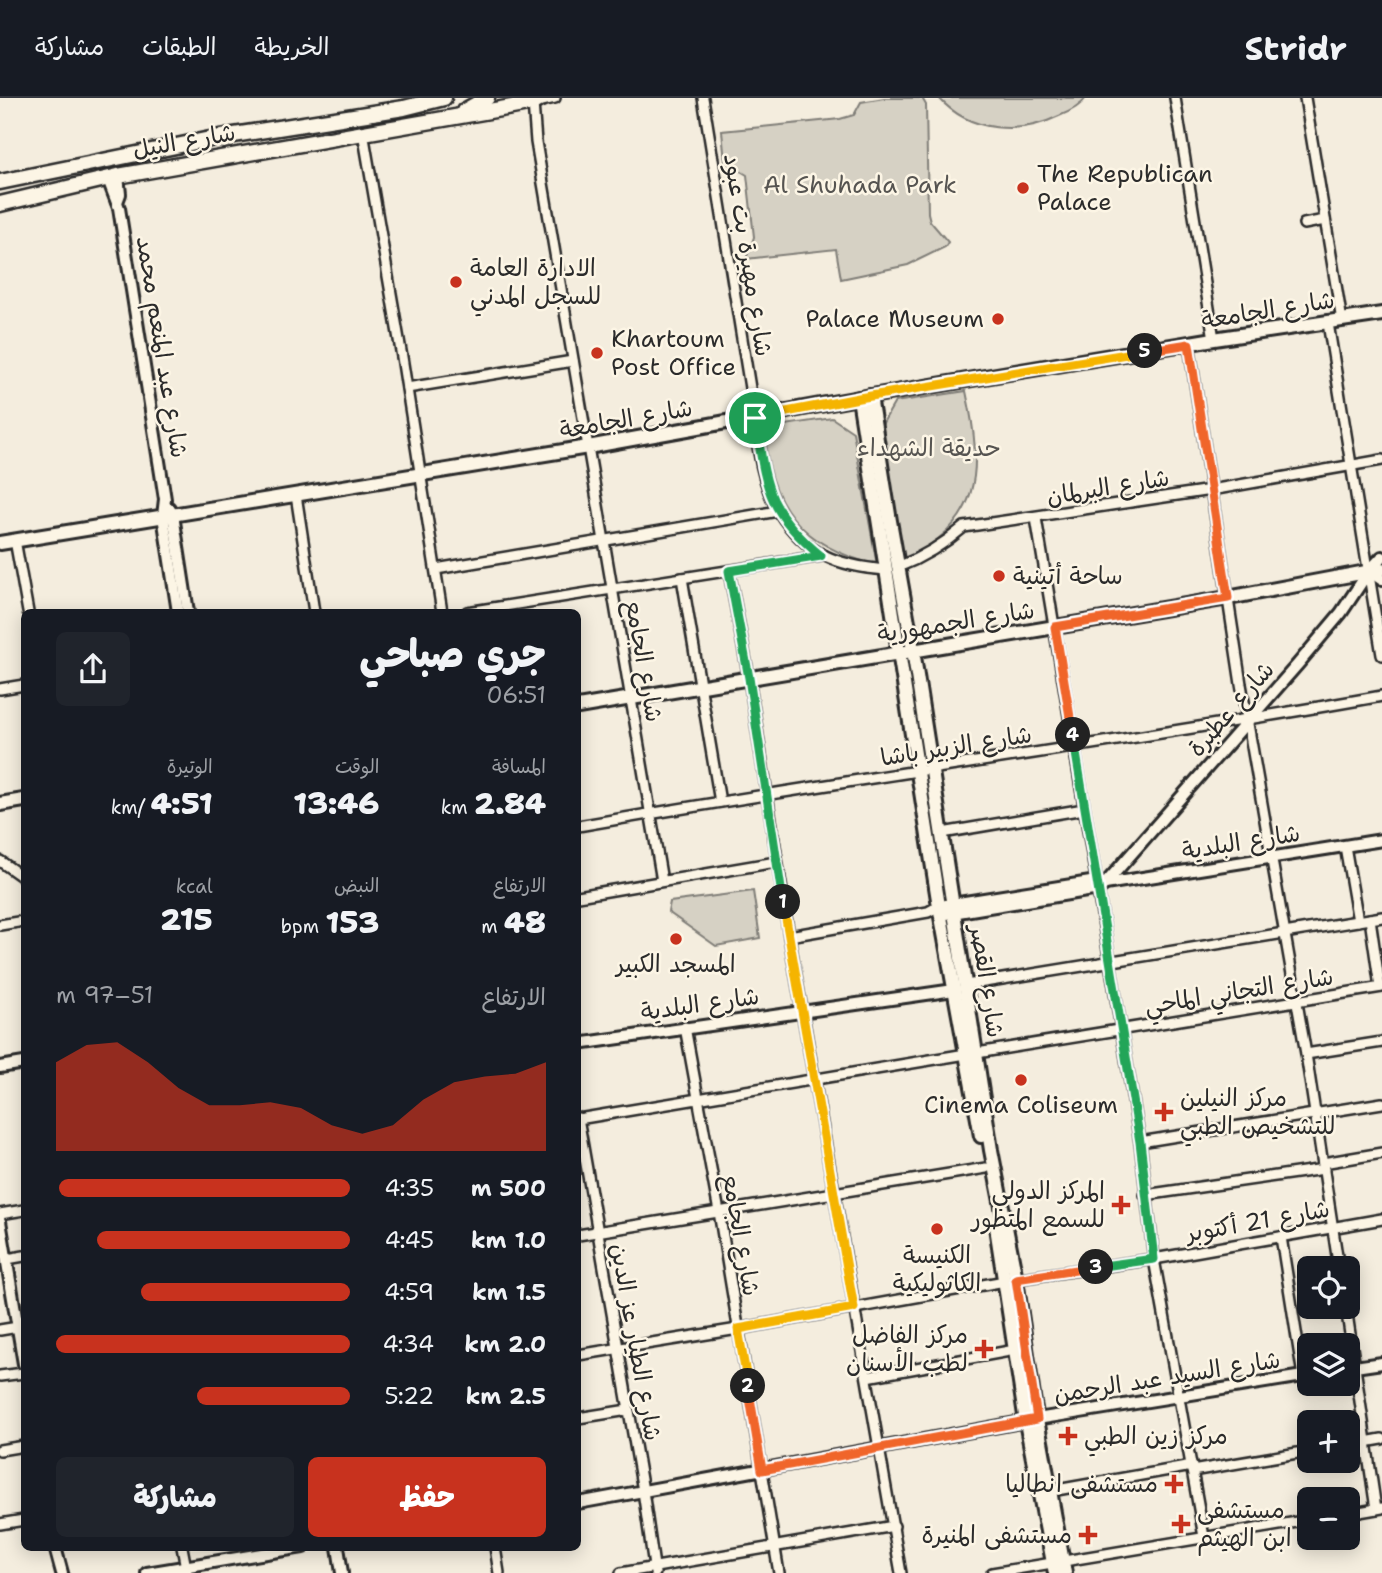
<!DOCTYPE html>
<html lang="ar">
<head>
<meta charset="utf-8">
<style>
	:root { --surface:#171b24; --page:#20242c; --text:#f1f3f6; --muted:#9ea1a6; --line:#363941; --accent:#c8321e }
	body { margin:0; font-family:"Shantell Sans","Playpen Sans Arabic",sans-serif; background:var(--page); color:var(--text); direction:rtl; height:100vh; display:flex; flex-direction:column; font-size:26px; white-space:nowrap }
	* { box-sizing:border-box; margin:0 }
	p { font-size:23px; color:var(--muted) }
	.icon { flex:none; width:38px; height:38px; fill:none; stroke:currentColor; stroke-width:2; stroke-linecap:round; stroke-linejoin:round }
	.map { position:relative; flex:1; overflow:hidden; direction:ltr }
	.sheet { position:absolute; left:21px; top:511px; width:560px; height:942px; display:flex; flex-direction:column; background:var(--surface); border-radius:10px; box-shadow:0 4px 18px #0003; direction:rtl }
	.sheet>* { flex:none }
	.buttons { position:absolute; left:1297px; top:1158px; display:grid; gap:14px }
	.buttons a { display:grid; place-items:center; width:63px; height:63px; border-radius:10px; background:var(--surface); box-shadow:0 4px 18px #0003; font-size:35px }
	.pin { position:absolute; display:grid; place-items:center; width:60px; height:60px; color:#fff; margin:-30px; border:4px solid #fff; border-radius:50%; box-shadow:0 2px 7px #0007 }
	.km { position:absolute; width:35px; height:35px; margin:-18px; border-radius:50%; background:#222; color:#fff; font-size:19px; line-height:35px; text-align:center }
	.round { display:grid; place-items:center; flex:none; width:74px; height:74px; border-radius:10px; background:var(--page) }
	.head { display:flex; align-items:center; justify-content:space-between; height:119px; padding:0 35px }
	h1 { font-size:38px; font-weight:800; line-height:52px }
	.figures { display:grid; grid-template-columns:repeat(3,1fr); gap:10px; height:119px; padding:7px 35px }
	.figures div { display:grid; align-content:center }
	.figures b { font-size:30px; font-weight:800 }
	.figures small { font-size:19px; font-weight:400 }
	.figures p { font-size:19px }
	.chart { height:196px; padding:14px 35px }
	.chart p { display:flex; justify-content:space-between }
	.chart svg { width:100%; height:126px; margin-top:7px; fill:var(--accent); opacity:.7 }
	.cta { display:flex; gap:14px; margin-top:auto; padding:14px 35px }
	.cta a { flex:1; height:80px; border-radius:10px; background:var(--accent); color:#fff; font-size:28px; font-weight:800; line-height:80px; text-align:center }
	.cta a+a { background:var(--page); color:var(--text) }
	ul { padding:0 35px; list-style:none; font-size:23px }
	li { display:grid; grid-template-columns:112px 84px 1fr; align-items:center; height:52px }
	li i { height:18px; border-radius:9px; background:var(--accent) }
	header { display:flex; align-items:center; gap:42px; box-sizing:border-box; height:98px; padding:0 35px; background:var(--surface); border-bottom:2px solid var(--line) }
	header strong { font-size:33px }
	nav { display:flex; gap:38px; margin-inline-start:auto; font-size:24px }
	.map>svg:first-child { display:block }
	.green { fill:#d6d1c4; stroke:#807e78; stroke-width:2 }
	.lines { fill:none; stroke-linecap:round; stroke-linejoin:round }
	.minor-casing { stroke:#2b2b2b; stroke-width:14 }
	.tertiary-casing { stroke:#2b2b2b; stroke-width:16 }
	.secondary-casing { stroke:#2b2b2b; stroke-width:18 }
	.primary-casing { stroke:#2b2b2b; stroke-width:19 }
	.minor { stroke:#fcf5e5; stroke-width:9 }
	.tertiary { stroke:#fcf5e5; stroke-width:10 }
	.secondary { stroke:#fcf5e5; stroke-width:12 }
	.primary { stroke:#fcf5e5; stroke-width:14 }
	.split-1-casing { stroke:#fff; stroke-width:14 }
	.split-2-casing { stroke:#fff; stroke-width:14 }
	.split-3-casing { stroke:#fff; stroke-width:14 }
	.split-4-casing { stroke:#fff; stroke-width:14 }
	.split-5-casing { stroke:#fff; stroke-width:14 }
	.split-6-casing { stroke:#fff; stroke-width:14 }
	.split-1 { stroke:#22a559; stroke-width:9 }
	.split-2 { stroke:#f5b400; stroke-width:9 }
	.split-3 { stroke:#f0652b; stroke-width:9 }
	.split-4 { stroke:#22a559; stroke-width:9 }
	.split-5 { stroke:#f0652b; stroke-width:9 }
	.split-6 { stroke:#f5b400; stroke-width:9 }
	.poi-dot { fill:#c8321e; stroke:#fcf5e5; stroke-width:2.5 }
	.labels { text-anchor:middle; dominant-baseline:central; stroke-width:5; stroke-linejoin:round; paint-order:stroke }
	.street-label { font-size:24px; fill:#2b2b2b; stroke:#fcf5e5 }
	.poi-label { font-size:24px; fill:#2b2b2b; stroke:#fcf5e5; text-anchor:start }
	.park-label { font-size:24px; fill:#565451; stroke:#fcf5e5 }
</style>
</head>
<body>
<header>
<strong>Stridr</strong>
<nav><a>الخريطة</a><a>الطبقات</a><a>مشاركة</a></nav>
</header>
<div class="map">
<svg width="1382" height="1475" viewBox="0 0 1382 1475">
	<rect width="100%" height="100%" fill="#f4edde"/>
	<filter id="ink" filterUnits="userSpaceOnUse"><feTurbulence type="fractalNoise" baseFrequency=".0143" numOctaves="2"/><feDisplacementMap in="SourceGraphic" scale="14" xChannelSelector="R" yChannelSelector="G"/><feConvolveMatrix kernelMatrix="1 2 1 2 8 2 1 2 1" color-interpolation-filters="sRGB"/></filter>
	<g filter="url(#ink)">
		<g class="green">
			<path d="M 884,0 L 922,0 L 926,7 L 928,115 L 930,123 L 948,144 L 945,149 L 908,167 L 841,181 L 836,151 L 746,161 L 754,139 L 747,77 L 725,64 L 722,33 L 840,21 L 854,17 L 861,4 Z"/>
			<path d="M 939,0 L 1086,0 C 1080,9 1069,14 1059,18 C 1020,37 970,35 939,0 Z"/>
			<path d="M 966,293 C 983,372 984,427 899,463 L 880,330 L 895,304 Z"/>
			<path d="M 832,320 L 853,334 L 877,467 C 802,449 767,407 765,330 Z"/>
			<path d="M 753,793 L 760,840 L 716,848 L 668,814 L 670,804 Z"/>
		</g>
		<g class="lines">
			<defs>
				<g id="minor">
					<path d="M 555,0 L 533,5 L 536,44 L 662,783"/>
					<path d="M 703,0 C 719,97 734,194 750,290 C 756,328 758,382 779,414 C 806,457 838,468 886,472"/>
					<path d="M 1175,0 L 1214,241"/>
					<path d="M 1305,0 L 1342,223"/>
					<path d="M 363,34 L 402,259 L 442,514"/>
					<path d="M 1304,126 L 1325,122"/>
					<path d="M 1328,225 L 1382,557"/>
					<path d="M 1189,246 L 1241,586 L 1306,956 L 1339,1171"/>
					<path d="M 407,290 L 573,263"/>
					<path d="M 296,397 L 314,514"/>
					<path d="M 1036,420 L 1140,1044 L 1154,1161 L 1204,1439"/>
					<path d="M 15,442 L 28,514"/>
					<path d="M 898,469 C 924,459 943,447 964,429 L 1211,392 L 1382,362"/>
					<path d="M 436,471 L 778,413"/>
					<path d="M 729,473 L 749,580 L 789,838 L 901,1475"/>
					<path d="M 682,480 L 720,704"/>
					<path d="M 467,514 L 821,458"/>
					<path d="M 0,591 L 24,587"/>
					<path d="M 578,728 C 845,681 1115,646 1382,598"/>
					<path d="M 942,735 L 1084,711"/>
					<path d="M 1345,748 L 1358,823"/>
					<path d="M 0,763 L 24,780"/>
					<path d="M 578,798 L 776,764"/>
					<path d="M 1370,821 L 1380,889"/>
					<path d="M 0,827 L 24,823"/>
					<path d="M 789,838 L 928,814 L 939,808"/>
					<path d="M 966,887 L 1382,819"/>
					<path d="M 685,929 L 719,1114 L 779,1475"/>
					<path d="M 977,955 L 1382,889"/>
					<path d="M 1306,956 L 1382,944"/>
					<path d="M 578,1020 L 643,1393 L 655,1475"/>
					<path d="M 578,1021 L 966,956"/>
					<path d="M 1140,1044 L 1382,1005"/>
					<path d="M 1323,1065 L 1382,1055"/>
					<path d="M 1145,1097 L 1324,1071"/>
					<path d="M 0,1116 L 24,1112"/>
					<path d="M 578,1137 L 986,1070"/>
					<path d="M 1281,1139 L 1303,1278"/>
					<path d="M 7,1161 L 24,1158"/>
					<path d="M 1016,1181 L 1154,1161 L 1382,1121"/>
					<path d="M 1346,1209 L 1376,1411"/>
					<path d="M 0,1232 L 24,1228"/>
					<path d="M 578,1257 L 738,1231 L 1005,1183"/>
					<path d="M 0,1278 L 24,1275"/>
					<path d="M 867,1279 L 1015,1252"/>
					<path d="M 578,1320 L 628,1312"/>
					<path d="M 1348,1347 L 1382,1341"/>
					<path d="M 0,1352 L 24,1348"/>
					<path d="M 1192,1373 L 1309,1353"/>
					<path d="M 1051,1393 L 1192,1368"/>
					<path d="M 1348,1416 L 1382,1410"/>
					<path d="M 0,1426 L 24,1422"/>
					<path d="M 182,1449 L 187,1475"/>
					<path d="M 495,1449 L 499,1475"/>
					<path d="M 621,1475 L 894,1428"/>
					<path d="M 992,1475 L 1309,1422"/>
				</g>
				<g id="tertiary">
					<path d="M 108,81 L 119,110 L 165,401 L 163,418 L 178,514"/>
					<path d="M 117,104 L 120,96 L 118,78"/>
					<path d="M 169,410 L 173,417 L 188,514"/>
					<path d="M 1369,473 L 1382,482"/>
					<path d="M 1105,786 L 1298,566 L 1341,515 L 1369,473 L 1382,459"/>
					<path d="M 946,807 L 1097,783 L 1105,786"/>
					<path d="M 940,817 L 1099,791 L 1105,786 L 1382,742"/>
					<path d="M 578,946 L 954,892"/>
					<path d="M 0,969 L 24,965"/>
					<path d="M 0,1123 L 24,1266"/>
					<path d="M 1348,1270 L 1382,1265"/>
					<path d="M 578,1405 L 1037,1321 L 1309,1277"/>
					<path d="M 55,1449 L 62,1475"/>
					<path d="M 338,1449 L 342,1475"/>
					<path d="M 147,1475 L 303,1449"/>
				</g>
				<g id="secondary">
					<path d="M 870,298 L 890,423 L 913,552 L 991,1052 L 1016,1181 L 1034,1305 L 1065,1475"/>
					<path d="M 859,300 L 939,808 L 981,1038"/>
					<path d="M 0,445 L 588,349 L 859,300 L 1214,241 L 1382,216"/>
					<path d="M 578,609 L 1228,500 L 1382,471"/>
					<path d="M 0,706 L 24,702"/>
					<path d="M 996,1129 L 1026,1324 L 1055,1475"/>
				</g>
				<g id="primary">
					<path d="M 464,13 L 487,0"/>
					<path d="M 0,84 L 215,40 L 404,10 L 444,0"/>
					<path d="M 0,106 L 118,78 L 512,9 L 533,5 L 542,0"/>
				</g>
			</defs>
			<use href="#minor" class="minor-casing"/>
			<use href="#tertiary" class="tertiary-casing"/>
			<use href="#secondary" class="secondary-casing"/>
			<use href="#primary" class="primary-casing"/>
			<use href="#minor" class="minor"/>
			<use href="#tertiary" class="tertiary"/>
			<use href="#secondary" class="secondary"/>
			<use href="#primary" class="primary"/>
		</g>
	</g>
	<g class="lines" filter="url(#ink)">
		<defs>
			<path id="split-1" d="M 755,320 C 766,387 765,412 821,458 L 729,473 L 749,580 L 783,804"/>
			<path id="split-2" d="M 748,1288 L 738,1231 L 854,1210 L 783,804"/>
			<path id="split-3" d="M 748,1288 L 762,1372 L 1037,1321 L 1016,1181 L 1096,1169"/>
			<path id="split-4" d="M 1073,637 L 1140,1044 L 1154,1161 L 1096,1169"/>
			<path id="split-5" d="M 1073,637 L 1055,529 L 1228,500 L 1189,246 L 1145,253"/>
			<path id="split-6" d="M 755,320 L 859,300 L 1145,253"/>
		</defs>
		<use href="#split-1" class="split-1-casing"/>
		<use href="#split-2" class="split-2-casing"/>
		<use href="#split-3" class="split-3-casing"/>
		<use href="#split-4" class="split-4-casing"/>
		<use href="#split-5" class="split-5-casing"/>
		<use href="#split-6" class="split-6-casing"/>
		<use href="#split-1" class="split-1"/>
		<use href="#split-2" class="split-2"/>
		<use href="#split-3" class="split-3"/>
		<use href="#split-4" class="split-4"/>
		<use href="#split-5" class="split-5"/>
		<use href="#split-6" class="split-6"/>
	</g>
	<g class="poi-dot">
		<circle cx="1023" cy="90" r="7"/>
		<circle cx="456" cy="184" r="7"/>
		<circle cx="998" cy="221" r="7"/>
		<circle cx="597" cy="255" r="7"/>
		<circle cx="999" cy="478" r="7"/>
		<circle cx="676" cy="841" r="7"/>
		<circle cx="1021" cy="982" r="7"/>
		<path d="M1160.5 1003.5h7v7h7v7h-7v7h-7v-7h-7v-7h7z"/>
		<path d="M1117.5 1096.5h7v7h7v7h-7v7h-7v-7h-7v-7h7z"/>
		<circle cx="937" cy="1131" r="7"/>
		<path d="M980.5 1240.5h7v7h7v7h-7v7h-7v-7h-7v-7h7z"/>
		<path d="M1064.5 1327.5h7v7h7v7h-7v7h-7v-7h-7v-7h7z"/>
		<path d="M1170.5 1375.5h7v7h7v7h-7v7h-7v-7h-7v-7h7z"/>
		<path d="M1177.5 1415.5h7v7h7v7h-7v7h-7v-7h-7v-7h7z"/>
		<path d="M1084.5 1426.5h7v7h7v7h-7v7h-7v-7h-7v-7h7z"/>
	</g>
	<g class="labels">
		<g class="street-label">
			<text transform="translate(184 43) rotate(-10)">شارع النيل</text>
			<text transform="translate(748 157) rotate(81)">شارع مهيرة بت عبود</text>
			<text transform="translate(1268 212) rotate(-9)">شارع الجامعة</text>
			<text transform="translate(162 249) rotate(81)">شارع عبد المنعم محمد</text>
			<text transform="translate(626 321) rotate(-10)">شارع الجامعة</text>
			<text transform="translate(1108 389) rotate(-9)">شارع البرلمان</text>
			<text transform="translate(956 524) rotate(-9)">شارع الجمهورية</text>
			<text transform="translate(644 563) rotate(80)">شارع الجامع</text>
			<text transform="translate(1231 611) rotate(-49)">شارع عطبرة</text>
			<text transform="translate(956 648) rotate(-9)">شارع الزبير باشا</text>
			<text transform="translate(1241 744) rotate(-9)">شارع البلدية</text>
			<text transform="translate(987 883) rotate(81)">شارع القصر</text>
			<text transform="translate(1239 893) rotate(-9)">شارع التجاني الماحي</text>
			<text transform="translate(700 906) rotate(-8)">شارع البلدية</text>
			<text transform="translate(1258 1123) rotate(-10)">شارع 21 أكتوبر</text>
			<text transform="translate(741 1137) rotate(80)">شارع الجامع</text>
			<text transform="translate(636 1244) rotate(80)">شارع الطيار عز الدين</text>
			<text transform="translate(1167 1279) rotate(-9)">شارع السيد عبد الرحمن</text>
		</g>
		<g class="poi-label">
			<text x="1037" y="76">The Republican<tspan x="1037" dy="28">Palace</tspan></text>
			<text x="470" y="170">الادارة العامة<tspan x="470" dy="28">للسجل المدني</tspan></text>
			<text x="984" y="221" text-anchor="end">Palace Museum</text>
			<text x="611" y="241">Khartoum<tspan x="611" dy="28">Post Office</tspan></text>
			<text x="1013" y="478">ساحة أتينية</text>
			<text x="676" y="866" text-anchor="middle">المسجد الكبير</text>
			<text x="1180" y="1000">مركز النيلين<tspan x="1180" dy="28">للتشخيص الطبي</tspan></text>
			<text x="1021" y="1007" text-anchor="middle">Cinema Coliseum</text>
			<text x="1105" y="1093" text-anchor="end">المركز الدولي<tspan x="1105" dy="28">للسمع المتطور</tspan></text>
			<text x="937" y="1157" text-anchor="middle">الكنيسة<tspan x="937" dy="28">الكاثوليكية</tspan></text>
			<text x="968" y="1237" text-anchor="end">مركز الفاضل<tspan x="968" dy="28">لطب الأسنان</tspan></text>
			<text x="1084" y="1338">مركز زين الطبي</text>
			<text x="1158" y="1386" text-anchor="end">مستشفى انطاليا</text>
			<text x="1197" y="1412">مستشفى<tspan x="1197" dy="28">ابن الهيثم</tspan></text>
			<text x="1072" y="1437" text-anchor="end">مستشفى المنيرة</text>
		</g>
		<g class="park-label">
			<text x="860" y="87">Al Shuhada Park</text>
			<text x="929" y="350">حديقة الشهداء</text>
		</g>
	</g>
</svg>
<div class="buttons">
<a><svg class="icon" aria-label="locate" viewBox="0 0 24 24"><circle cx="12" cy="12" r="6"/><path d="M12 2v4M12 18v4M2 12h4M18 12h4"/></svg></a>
<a><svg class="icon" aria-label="layers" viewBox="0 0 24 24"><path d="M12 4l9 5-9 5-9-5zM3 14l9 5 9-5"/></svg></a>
<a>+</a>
<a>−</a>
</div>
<div class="pin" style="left:755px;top:320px;background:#1e9e55"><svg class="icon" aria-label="arrive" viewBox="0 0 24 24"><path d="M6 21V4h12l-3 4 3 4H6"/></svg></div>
<b class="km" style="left:783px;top:804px">1</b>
<b class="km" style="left:748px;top:1288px">2</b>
<b class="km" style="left:1096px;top:1169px">3</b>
<b class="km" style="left:1073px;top:637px">4</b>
<b class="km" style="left:1145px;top:253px">5</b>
<section class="sheet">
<div class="head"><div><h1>جري صباحي</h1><p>06:51</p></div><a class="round"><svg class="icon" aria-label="share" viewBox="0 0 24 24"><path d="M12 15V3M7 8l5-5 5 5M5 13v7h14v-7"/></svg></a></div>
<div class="figures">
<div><p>المسافة</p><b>2.84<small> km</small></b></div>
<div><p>الوقت</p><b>13:46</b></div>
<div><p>الوتيرة</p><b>4:51<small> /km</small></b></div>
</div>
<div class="figures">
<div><p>الارتفاع</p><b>48<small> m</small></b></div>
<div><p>النبض</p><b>153<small> bpm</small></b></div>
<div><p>kcal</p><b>215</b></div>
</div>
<div class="chart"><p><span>الارتفاع</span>51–97 m</p>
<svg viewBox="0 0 160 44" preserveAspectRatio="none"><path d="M0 44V13L10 7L20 6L30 13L40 22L50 28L60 28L70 27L80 29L90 35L100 38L110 35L120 26L130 20L140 18L150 17L160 13V44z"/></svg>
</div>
<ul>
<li><b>500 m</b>4:35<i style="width:99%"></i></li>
<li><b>1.0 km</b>4:45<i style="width:86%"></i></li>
<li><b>1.5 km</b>4:59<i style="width:71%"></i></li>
<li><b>2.0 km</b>4:34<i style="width:100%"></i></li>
<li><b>2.5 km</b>5:22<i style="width:52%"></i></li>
</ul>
<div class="cta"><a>حفظ</a><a>مشاركة</a></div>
</section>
</div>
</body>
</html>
